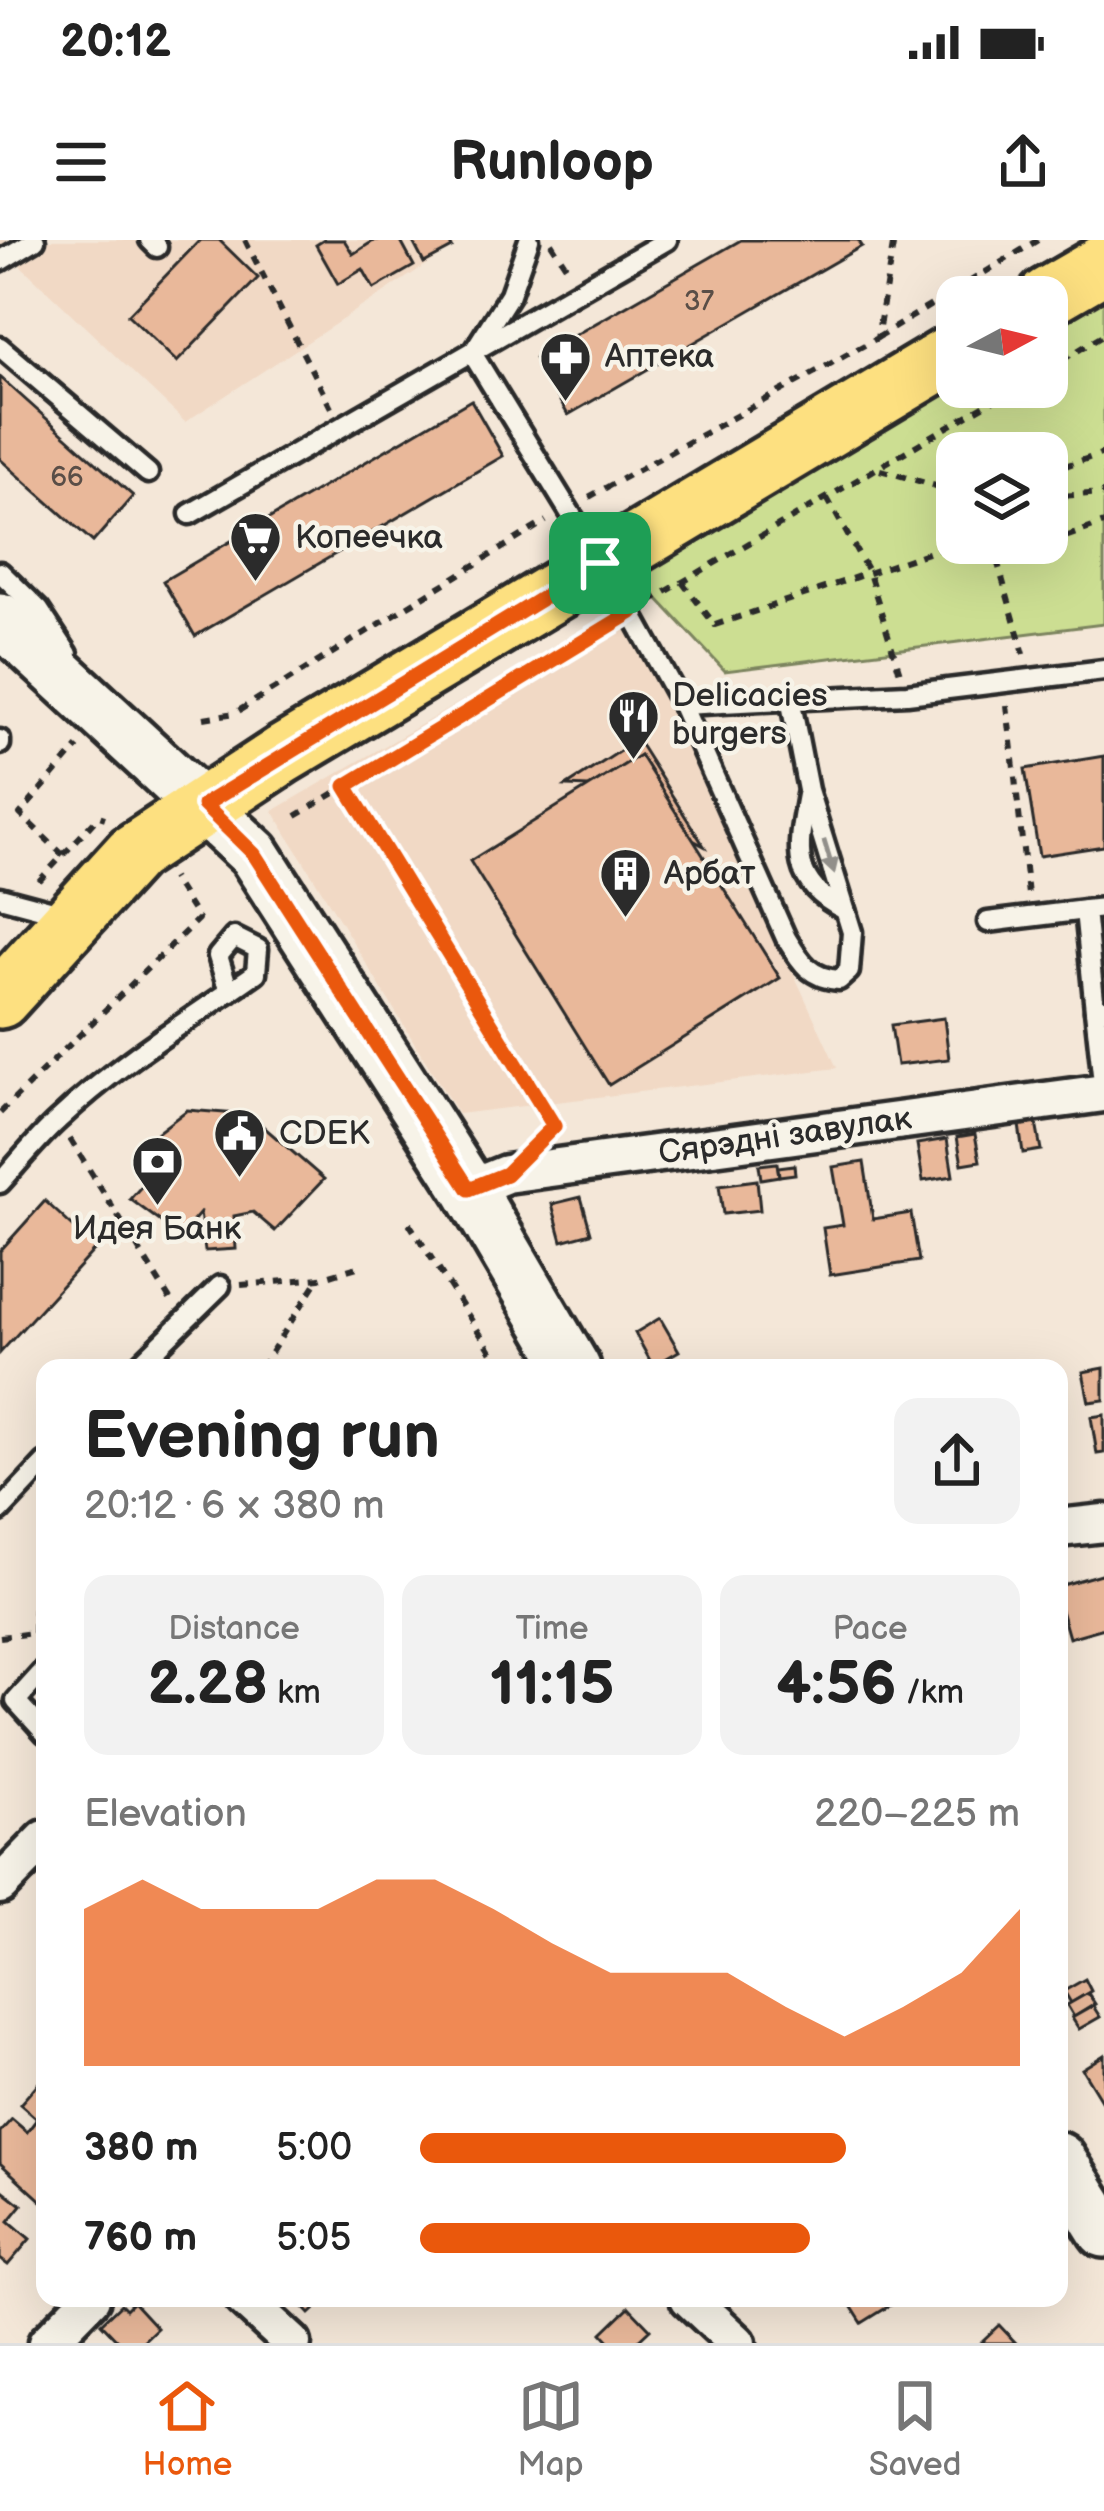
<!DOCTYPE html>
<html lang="en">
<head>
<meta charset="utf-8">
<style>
	:root { --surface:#fff; --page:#f2f2f2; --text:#222; --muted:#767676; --line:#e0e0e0; --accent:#ea580c }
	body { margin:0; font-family:"Balsamiq Sans",sans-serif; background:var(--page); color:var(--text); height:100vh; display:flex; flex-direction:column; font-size:45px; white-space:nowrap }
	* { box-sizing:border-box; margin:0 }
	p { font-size:39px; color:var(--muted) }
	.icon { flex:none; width:66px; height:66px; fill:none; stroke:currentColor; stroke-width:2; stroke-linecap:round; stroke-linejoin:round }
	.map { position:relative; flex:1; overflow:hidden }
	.sheet { position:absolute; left:36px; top:1119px; width:1032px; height:948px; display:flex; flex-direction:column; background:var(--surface); border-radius:24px; box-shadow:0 12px 48px #0002 }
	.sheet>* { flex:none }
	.needle { width:78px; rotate:83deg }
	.fabs { position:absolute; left:936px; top:36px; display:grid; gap:24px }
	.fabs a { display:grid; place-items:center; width:132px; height:132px; border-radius:24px; background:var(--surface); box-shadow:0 12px 48px #0002; font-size:60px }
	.pin { position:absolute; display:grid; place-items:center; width:102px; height:102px; color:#fff; margin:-51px; border-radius:24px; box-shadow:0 6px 18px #0006 }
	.round { display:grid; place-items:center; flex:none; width:126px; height:126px; border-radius:24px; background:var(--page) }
	.overview { display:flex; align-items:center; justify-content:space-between; height:204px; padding:0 48px }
	h1 { font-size:66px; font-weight:600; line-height:90px }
	.figures { display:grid; grid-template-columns:repeat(3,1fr); gap:18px; height:204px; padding:12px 48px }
	.figures div { display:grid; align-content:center; border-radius:24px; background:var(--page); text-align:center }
	.figures b { font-size:60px; font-weight:600 }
	.figures small { font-size:33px; font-weight:400 }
	.figures p { font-size:33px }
	.chart { height:336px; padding:24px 48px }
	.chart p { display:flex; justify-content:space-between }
	.chart svg { width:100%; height:216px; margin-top:12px; fill:var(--accent); opacity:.7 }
	ul { padding:0 48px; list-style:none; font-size:39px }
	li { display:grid; grid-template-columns:192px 144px 1fr; align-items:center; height:90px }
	li i { height:30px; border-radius:15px; background:var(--accent) }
	.status { display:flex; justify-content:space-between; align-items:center; height:84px; padding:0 60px; background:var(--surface); direction:ltr }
	.status svg { height:33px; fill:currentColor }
	header { display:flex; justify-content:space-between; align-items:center; height:156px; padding:0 48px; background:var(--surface); font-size:54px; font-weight:600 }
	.tab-bar { display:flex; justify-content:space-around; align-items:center; height:168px; border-top:3px solid var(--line); background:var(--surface); font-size:33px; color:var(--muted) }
	.tab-bar a { display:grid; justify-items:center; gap:6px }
	.tab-bar .on { color:var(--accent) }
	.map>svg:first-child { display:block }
	.built { fill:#f1d9c5 }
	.green { fill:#ccde92; stroke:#7c845e; stroke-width:3; fill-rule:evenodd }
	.building { fill:#e9b89a; stroke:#2b2b2b; stroke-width:3 }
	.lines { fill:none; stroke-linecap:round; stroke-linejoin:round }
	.service-casing { stroke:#2b2b2b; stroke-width:27 }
	.minor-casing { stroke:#2b2b2b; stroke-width:45 }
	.secondary-casing { stroke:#2b2b2b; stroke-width:60 }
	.primary-casing { stroke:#2b2b2b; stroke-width:66 }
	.path { stroke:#2b2b2b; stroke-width:6; stroke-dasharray:9 9; stroke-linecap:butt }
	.service { stroke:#f7f3e8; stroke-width:18 }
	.minor { stroke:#f7f3e8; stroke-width:36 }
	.secondary { stroke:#f7f3e8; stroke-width:51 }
	.primary { stroke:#fde080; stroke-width:57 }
	.oneway { fill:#918f8a }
	.route-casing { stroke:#fff; stroke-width:24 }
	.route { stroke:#ea580c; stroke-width:15 }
	.labels { text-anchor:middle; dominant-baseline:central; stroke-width:9; stroke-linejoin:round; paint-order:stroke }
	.number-label { font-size:27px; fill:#5a4e47 }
	.poi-label { font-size:33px; fill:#2b2b2b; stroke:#f7f3e8; text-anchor:start }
	.street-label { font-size:33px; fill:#2b2b2b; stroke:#f7f3e8 }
</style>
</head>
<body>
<div class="status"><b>20:12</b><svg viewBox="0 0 49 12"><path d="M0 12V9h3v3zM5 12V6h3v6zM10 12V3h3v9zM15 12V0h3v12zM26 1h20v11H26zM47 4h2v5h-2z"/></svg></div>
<header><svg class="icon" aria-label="menu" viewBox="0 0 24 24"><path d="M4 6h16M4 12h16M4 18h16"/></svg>Runloop<svg class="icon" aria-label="share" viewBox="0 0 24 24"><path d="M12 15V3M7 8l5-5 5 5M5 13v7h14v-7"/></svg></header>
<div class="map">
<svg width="1104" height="2103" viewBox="0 0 1104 2103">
	<rect width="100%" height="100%" fill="#f4e7d8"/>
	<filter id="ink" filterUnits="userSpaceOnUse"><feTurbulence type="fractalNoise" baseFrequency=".00833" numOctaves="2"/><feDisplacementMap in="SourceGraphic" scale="24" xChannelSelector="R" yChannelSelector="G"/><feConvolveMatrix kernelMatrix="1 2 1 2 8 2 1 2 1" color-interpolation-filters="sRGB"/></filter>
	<g filter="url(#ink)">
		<g class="built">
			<path d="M 0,0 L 464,0 L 185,182 L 0,6 Z"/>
			<path d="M 625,366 L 837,828 L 458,874 L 273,571 Z"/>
		</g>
		<path class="green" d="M 1104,58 L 1104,384 L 725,431 L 631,330 L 957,143 L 957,147 L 1047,147 L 1047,91 ZM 957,213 L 1047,213 L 1047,303 L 957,303 Z"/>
		<g class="building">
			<path d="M 200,0 L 219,0 L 258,38 L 177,122 L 128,75 Z"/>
			<path d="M 324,0 L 344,0 L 353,14 L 375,0 L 400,0 L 414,26 L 374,49 L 363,29 L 338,44 L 316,5 Z"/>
			<path d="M 412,0 L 448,0 L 452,8 L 424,23 Z"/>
			<path d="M 741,0 L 858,0 L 862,6 L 568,175 L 535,118 Z"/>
			<path d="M 0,137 L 133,256 L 93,302 L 0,219 Z"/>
			<path d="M 471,160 L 503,216 L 195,396 L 163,341 Z"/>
			<path d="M 637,500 L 704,606 L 693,600 L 640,515 L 589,547 L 566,546 Z"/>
			<path d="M 640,515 L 780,738 L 609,845 L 470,621 Z"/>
			<path d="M 1104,516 L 1104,606 L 1039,616 L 1025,529 Z"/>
			<path d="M 944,778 L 949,819 L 897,825 L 891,785 Z"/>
			<path d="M 187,870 L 250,875 L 324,939 L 275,991 L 253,972 L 234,976 L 236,1009 L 205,1011 L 200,973 L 180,996 L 130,959 L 158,928 L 141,905 Z"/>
			<path d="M 1036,883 L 1041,910 L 1023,913 L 1019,885 Z"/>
			<path d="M 975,894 L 980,921 L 962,924 L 957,897 Z"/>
			<path d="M 947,899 L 953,936 L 923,941 L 917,904 Z"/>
			<path d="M 864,922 L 873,979 L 911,973 L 919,1021 L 830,1035 L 823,988 L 843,985 L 833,927 Z"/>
			<path d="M 777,923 L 779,936 L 761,939 L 759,925 Z"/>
			<path d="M 794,925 L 795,934 L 779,936 L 778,927 Z"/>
			<path d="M 757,940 L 760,970 L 723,974 L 719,945 Z"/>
			<path d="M 581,957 L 591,993 L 562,1001 L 552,964 Z"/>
			<path d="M 45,961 L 96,1008 L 0,1113 L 0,1011 Z"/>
			<path d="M 660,1078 L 679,1111 L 653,1126 L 635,1093 Z"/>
			<path d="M 1104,1128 L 1104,1160 L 1089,1162 L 1083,1132 Z"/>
			<path d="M 1104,1175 L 1104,1213 L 1097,1214 L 1091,1177 Z"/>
			<path d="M 1104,1333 L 1104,1388 L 1069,1398 L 1059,1363 L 1059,1346 Z"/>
			<path d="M 1085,1739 L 1091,1751 L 1071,1763 L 1064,1751 Z"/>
			<path d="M 1088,1753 L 1095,1764 L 1074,1777 L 1067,1765 Z"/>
			<path d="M 1093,1766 L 1100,1777 L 1079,1789 L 1072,1778 Z"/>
			<path d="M 1104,1815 L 1104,1865 L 1082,1829 Z"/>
			<path d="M 41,1840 L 45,1843 L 45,1964 L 0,1923 L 0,1892 L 12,1879 L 27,1892 L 37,1879 L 20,1864 Z"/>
			<path d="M 0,1948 L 22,1965 L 9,1981 L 30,1999 L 8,2025 L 0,2019 Z"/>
			<path d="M 295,2058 L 327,2058 L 310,2074 Z"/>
			<path d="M 846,2058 L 902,2058 L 862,2083 Z"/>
			<path d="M 133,2062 L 157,2088 L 141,2103 L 120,2103 L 101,2083 L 121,2064 L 126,2069 Z"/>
			<path d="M 629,2067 L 650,2089 L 635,2103 L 611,2103 L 602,2093 Z"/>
			<path d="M 999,2085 L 1016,2103 L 980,2103 Z"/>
		</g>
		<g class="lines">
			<defs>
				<g id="service">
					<path d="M 150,0 L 157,7"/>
					<path d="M 0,21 L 35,0"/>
					<path d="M 0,107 L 148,233"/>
					<path d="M 475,109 L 510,54 L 529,0"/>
					<path d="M 472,113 L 631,372 L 682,465 L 907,454 L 1104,430"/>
					<path d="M 190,274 L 667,0"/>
					<path d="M 0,332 L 39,370 L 68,414"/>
					<path d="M 682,465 L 786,698 C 800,721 809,738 839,740 L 849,731 L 852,692 L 808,550 L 791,463"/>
					<path d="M 0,500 L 0,504"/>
					<path d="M 807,555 C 797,609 789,642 845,670"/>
					<path d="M 0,657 L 64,674"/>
					<path d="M 988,682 L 1085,670"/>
					<path d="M 1104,769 L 1095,770 L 1104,852"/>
					<path d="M 1095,770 L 1085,670 L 1104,668"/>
					<path d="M 0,943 C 19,922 37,899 58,880 C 117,824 189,780 256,733 L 258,709 L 234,697 L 218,716 L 229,752"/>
					<path d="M 136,1128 L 220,1046"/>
					<path d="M 0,1271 L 45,1223"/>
					<path d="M 45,1429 L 16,1461 L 45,1493"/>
				</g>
				<g id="minor">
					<path d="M 469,949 L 506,934 L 1104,853"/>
					<path d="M 1059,1288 L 1104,1283"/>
					<path d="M 0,1645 L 45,1599"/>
					<path d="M 243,2058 L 292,2103"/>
					<path d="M 689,2058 L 737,2103"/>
					<path d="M 47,2103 L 91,2058"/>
				</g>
				<g id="secondary">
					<path d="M 0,379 L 254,614 L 469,949 L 574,1128"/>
					<path d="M 1059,1919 L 1104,1991"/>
				</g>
				<g id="primary">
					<path d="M 1047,57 L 1104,24"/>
					<path d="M 0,759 L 133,613 L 282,515 L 957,111"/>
				</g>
			</defs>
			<use href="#service" class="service-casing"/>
			<use href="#minor" class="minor-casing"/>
			<use href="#secondary" class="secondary-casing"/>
			<use href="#primary" class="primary-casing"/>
			<g class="path">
				<path d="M 245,0 L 331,168"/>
				<path d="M 551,3 L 570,32"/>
				<path d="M 877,98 L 1038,0"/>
				<path d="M 1047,129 L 1104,95"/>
				<path d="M 880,230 L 957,252"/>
				<path d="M 1047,232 L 1104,213"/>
				<path d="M 589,257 L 877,98 L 894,0"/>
				<path d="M 1047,257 L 1104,253"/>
				<path d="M 827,258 L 869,333 L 900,433"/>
				<path d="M 992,303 L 1024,414"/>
				<path d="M 999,321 L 1104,283"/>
				<path d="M 682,342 L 715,385 L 957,303"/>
				<path d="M 650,361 L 1016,147"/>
				<path d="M 1007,465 L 1028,655"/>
				<path d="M 204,478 L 235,473 L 546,281"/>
				<path d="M 296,576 L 346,546"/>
				<path d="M 63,615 L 20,574 L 78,507"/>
				<path d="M 39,641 L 99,576 L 105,578"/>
				<path d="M 0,873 L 198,679 L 172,638"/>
				<path d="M 545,895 L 554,886 L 346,546 L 613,383"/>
				<path d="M 70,899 L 171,1061"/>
				<path d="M 409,983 L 502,1128"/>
				<path d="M 241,1045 L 320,1038 L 361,1026"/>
				<path d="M 261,1128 L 318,1040"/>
				<path d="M 34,1393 L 35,1363 L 45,1352"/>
				<path d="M 0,1397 L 34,1393 L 44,1405"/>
			</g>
			<use href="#service" class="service"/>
			<use href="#minor" class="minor"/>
			<use href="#secondary" class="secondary"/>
			<use href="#primary" class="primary"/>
		</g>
		<defs><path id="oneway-solid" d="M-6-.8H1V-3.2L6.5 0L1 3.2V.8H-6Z" transform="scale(3)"/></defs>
		<use class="oneway" href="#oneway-solid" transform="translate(829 617) rotate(73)"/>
	</g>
	<g class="lines" filter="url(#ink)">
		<defs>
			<path id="route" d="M 600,323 L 632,372 L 346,546 L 554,886 L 506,934 L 469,949 L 254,614 L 204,565 Z"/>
		</defs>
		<use href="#route" class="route-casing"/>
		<use href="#route" class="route"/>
	</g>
	<defs>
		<symbol id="pharmacy-pin" viewBox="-11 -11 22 30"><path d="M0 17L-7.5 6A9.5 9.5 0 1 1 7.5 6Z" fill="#2b2b2b" stroke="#f7f3e8"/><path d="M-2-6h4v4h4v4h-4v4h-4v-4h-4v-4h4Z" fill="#fff"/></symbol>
		<symbol id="supermarket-pin" viewBox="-11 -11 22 30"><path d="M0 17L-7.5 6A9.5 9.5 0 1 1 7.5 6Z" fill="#2b2b2b" stroke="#f7f3e8"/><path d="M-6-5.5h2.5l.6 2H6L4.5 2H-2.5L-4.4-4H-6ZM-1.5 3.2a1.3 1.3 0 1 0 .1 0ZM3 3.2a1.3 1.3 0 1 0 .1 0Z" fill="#fff"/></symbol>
		<symbol id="restaurant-pin" viewBox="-11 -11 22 30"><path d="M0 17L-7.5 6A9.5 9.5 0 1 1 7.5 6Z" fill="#2b2b2b" stroke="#f7f3e8"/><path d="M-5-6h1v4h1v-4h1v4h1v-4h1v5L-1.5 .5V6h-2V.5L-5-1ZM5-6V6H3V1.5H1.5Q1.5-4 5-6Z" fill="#fff"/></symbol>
		<symbol id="building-pin" viewBox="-11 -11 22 30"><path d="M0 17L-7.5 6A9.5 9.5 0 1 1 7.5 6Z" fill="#2b2b2b" stroke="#f7f3e8"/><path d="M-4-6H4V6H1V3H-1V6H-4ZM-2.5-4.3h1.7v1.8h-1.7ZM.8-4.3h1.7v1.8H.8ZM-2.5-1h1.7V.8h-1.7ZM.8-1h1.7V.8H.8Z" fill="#fff"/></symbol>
		<symbol id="civic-pin" viewBox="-11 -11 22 30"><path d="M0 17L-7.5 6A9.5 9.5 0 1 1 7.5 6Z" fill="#2b2b2b" stroke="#f7f3e8"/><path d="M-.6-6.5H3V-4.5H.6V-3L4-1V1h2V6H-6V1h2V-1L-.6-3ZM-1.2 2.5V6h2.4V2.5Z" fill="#fff"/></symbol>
		<symbol id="bank-pin" viewBox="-11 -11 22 30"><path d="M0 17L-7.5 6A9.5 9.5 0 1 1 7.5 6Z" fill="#2b2b2b" stroke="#f7f3e8"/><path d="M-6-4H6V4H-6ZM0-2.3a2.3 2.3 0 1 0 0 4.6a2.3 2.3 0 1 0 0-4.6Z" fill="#fff"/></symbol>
	</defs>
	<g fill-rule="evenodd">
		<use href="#pharmacy-pin" x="536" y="88" width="59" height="81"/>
		<use href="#supermarket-pin" x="226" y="268" width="59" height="81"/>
		<use href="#restaurant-pin" x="604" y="446" width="59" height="81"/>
		<use href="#building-pin" x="596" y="604" width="59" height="81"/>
		<use href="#civic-pin" x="210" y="864" width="59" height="81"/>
		<use href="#bank-pin" x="128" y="892" width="59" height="81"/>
	</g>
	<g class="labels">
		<g class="number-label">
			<text x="699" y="62">37</text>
			<text x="67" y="238">66</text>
		</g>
		<g class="poi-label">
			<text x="605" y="117">Аптека</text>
			<text x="295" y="298">Копеечка</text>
			<text x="672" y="456">Delicacies<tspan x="672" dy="38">burgers</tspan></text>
			<text x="664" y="634">Арбат</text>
			<text x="279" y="894">CDEK</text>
			<text x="157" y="989" text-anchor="middle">Идея Банк</text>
		</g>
		<g class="street-label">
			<text transform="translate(785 896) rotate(-8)">Сярэдні завулак</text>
		</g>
	</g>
</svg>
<div class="fabs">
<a><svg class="needle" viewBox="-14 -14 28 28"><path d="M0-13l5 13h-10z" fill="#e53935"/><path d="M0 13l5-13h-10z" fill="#767676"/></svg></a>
<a><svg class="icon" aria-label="layers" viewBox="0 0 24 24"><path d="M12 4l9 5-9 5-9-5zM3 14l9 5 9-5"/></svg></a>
</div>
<div class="pin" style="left:600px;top:323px;background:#1e9e55"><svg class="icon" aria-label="arrive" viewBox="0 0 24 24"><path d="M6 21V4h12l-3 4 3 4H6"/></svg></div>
<section class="sheet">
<div class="overview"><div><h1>Evening run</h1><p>20:12 · 6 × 380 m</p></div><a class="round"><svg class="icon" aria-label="share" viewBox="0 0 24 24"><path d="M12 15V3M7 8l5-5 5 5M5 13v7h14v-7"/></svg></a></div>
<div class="figures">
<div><p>Distance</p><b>2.28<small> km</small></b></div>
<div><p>Time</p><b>11:15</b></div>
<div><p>Pace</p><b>4:56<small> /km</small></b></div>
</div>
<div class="chart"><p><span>Elevation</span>220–225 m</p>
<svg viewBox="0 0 160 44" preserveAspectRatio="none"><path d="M0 44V12L10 6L20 12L30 12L40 12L50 6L60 6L70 12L80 19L90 25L100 25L110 25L120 32L130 38L140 32L150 25L160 12V44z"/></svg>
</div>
<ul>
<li><b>380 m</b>5:00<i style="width:71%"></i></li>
<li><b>760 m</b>5:05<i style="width:65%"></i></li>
</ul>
</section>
</div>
<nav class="tab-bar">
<a class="on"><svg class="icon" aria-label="home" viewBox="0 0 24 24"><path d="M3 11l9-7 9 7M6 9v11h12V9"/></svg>Home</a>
<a><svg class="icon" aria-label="map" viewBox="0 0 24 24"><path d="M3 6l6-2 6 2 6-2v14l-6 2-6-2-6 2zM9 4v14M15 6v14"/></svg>Map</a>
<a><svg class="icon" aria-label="saved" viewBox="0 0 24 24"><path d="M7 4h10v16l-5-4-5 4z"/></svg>Saved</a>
</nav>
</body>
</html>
